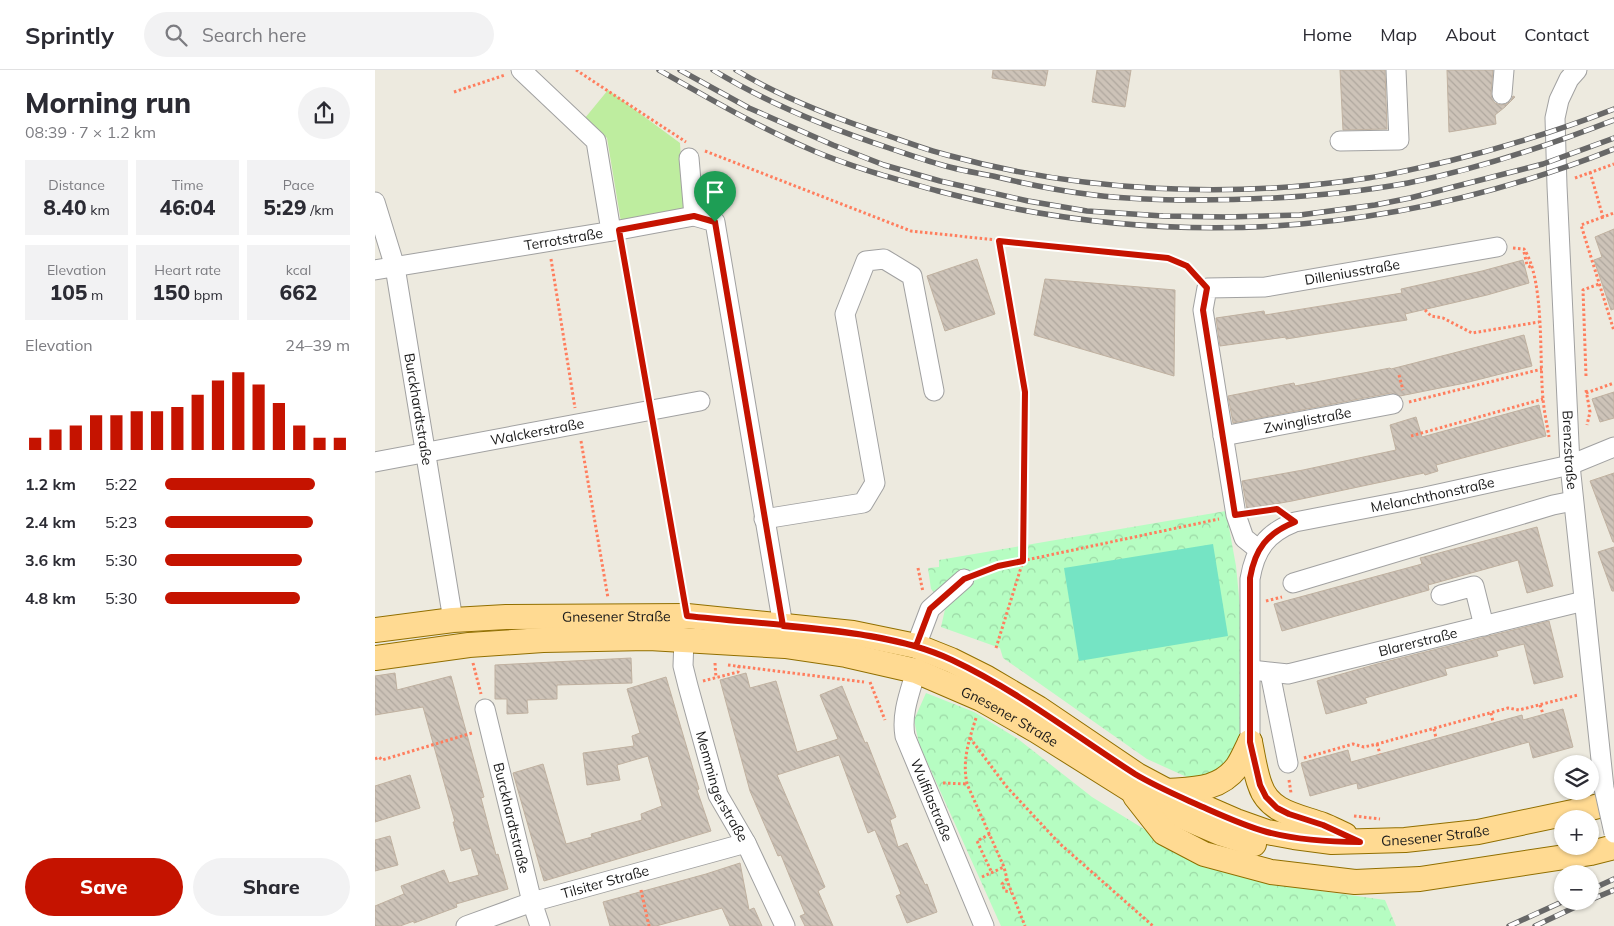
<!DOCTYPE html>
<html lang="en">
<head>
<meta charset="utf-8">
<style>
	:root { --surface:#fff; --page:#f2f2f3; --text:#2b2b33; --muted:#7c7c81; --line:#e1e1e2; --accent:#c51300 }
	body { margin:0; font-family:Mulish,sans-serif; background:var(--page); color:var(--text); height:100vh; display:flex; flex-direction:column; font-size:19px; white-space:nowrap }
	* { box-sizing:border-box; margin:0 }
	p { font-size:16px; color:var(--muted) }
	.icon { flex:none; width:28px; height:28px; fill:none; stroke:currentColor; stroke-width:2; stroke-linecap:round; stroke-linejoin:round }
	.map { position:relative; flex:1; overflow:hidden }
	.drawer { display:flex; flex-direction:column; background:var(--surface); width:375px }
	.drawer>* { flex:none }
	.fabs { position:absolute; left:1179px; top:685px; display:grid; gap:10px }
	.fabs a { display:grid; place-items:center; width:45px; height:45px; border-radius:50%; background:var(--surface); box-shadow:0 1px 4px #0004; font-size:25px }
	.pin { position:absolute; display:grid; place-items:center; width:42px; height:42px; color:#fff; margin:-51px -21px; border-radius:50% 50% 50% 0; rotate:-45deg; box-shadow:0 0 5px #0007 }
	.pin .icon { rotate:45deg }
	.round { display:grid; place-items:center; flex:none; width:52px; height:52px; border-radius:26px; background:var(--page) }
	.head { display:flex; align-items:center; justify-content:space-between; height:85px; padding:0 25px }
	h1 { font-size:28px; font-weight:800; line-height:38px }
	.metrics { display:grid; grid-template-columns:repeat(3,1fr); gap:8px; height:85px; padding:5px 25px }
	.metrics div { display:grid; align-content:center; border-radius:0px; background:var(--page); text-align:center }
	.metrics b { font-size:21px; font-weight:800 }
	.metrics small { font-size:14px; font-weight:400 }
	.metrics p { font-size:14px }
	.chart { height:140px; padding:10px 25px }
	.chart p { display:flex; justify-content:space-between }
	.chart svg { width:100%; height:90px; margin-top:5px; stroke:var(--accent); stroke-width:6 }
	.button { display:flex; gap:10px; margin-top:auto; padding:10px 25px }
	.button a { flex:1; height:58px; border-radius:30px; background:var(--accent); color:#fff; font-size:20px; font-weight:800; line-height:58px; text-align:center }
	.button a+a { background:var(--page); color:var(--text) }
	ul { padding:0 25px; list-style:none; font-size:16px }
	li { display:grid; grid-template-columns:80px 60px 1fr; align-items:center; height:38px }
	li i { height:12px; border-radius:6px; background:var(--accent) }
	header { display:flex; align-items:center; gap:30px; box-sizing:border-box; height:70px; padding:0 25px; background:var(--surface); border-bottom:1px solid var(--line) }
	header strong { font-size:24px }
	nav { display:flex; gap:28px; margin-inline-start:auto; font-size:18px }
	.search { width:350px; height:45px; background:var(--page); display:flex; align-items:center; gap:12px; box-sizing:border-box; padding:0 18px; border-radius:28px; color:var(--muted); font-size:19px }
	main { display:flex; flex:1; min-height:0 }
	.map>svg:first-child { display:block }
	.park { fill:url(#park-crowns) }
	.garden { fill:#beed9f }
	.pitch { fill:#75e4c4 }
	.building { fill:url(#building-back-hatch); stroke:#c0b1a0 }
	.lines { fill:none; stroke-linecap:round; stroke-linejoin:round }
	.minor-casing { stroke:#a1a1a1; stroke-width:21 }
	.major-casing { stroke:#916f00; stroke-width:26 }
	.path { stroke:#ff7e5e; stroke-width:3; stroke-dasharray:2.5 2.5; stroke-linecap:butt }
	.minor { stroke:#fff; stroke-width:19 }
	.major { stroke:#ffda92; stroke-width:24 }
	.rail-casing { stroke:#686868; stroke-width:5.5 }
	.rail { stroke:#fff; stroke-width:4; stroke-dasharray:11; stroke-linecap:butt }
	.minor-bridge-casing { stroke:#a1a1a1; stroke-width:21; stroke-linecap:butt }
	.minor-bridge { stroke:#fff; stroke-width:19 }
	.route-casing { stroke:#fff; stroke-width:10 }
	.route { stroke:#c51300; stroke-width:6 }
	.labels { text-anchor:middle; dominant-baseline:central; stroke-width:4.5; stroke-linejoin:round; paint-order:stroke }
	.street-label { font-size:14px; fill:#1a1a1a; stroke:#fff }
</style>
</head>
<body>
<header>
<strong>Sprintly</strong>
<div class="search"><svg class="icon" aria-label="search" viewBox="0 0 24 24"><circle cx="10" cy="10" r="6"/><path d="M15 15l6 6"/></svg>Search here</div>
<nav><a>Home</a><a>Map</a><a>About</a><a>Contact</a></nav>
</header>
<main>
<section class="drawer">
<div class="head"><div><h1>Morning run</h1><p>08:39 · 7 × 1.2 km</p></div><a class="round"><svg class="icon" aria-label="share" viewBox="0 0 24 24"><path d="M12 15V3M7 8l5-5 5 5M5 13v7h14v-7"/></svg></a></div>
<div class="metrics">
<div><p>Distance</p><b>8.40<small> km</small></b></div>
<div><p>Time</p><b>46:04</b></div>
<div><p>Pace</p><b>5:29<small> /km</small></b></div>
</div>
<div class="metrics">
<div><p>Elevation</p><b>105<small> m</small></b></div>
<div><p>Heart rate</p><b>150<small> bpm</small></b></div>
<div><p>kcal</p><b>662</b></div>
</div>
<div class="chart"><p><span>Elevation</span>24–39 m</p>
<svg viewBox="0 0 160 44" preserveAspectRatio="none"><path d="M5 44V38M15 44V34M25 44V32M35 44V27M45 44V27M55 44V25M65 44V25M75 44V23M85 44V17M95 44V10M105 44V6M115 44V12M125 44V21M135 44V32M145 44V38M155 44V38"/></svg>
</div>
<ul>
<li><b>1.2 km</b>5:22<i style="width:81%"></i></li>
<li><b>2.4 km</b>5:23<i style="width:80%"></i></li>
<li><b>3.6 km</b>5:30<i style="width:74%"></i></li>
<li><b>4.8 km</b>5:30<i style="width:73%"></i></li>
</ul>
<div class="button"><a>Save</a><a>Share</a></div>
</section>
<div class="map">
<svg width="1239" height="856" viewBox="0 0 1239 856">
	<defs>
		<pattern id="park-crowns" width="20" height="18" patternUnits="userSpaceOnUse" patternTransform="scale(1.25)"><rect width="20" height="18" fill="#b6fdc2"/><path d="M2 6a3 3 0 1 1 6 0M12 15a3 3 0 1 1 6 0" fill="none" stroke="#9cd8a6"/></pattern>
		<pattern id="building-back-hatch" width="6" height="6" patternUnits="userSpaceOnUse" patternTransform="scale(1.25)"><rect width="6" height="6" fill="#cdc3b8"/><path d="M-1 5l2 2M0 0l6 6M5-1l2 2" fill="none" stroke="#afa79e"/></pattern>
	</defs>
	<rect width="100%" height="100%" fill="#edeadf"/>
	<g class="park">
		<path d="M 851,441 L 861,496 L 868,567 L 867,658 L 862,684 L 835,709 L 814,708 L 772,689 L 628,588 L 625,578 L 566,557 L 571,535 L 556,519 L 553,498 L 564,497 L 564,490 Z"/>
		<path d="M 551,623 L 599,642 L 643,669 L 717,727 L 816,788 L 889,813 L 1010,830 L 1021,856 L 626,856 L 544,674 L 539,650 Z"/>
	</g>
	<path class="garden" d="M 233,20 L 305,73 L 309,140 L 246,152 L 232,68 L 210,48 Z"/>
	<path class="pitch" d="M 838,474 L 853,566 L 704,591 L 689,498 Z"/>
	<g class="building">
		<path d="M 618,0 L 673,0 L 670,16 L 617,8 Z"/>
		<path d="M 722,0 L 756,0 L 750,37 L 717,32 Z"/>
		<path d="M 965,0 L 1010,0 L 1012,59 L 968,60 Z"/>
		<path d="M 1072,0 L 1118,0 L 1116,24 L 1117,29 L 1120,33 L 1126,35 L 1131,34 L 1136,31 L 1138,26 L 1140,27 L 1130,37 L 1120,45 L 1121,54 L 1074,62 Z"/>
		<path d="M 1239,159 L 1239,239 L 1236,240 L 1219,190 L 1227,187 L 1220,167 Z"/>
		<path d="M 602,189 L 620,244 L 570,261 L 552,206 Z"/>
		<path d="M 1148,190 L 1154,213 L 1112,225 L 1030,244 L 1032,250 L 911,269 L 911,267 L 845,276 L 841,248 L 889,241 L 890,245 L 1027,223 L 1026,219 L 1107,201 Z"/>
		<path d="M 670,209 L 800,220 L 799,306 L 659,265 Z"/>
		<path d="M 1149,265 L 1157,296 L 1090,313 L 1025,326 L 1016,323 L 858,353 L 853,326 L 919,313 L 920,316 L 1015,298 L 1016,299 Z"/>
		<path d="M 1239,322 L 1239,348 L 1225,352 L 1217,329 Z"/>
		<path d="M 1164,335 L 1171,366 L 1061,395 L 1063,401 L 1050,405 L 1049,403 L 917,431 L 872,439 L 867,411 L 928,400 L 1021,380 L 1015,355 L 1041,347 L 1047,367 Z"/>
		<path d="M 1239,403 L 1239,472 L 1238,472 L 1215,411 Z"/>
		<path d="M 1162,457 L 1178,516 L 1152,523 L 1143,490 L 1053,515 L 1054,520 L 907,561 L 899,534 L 1047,494 L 1045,488 Z"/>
		<path d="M 1239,477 L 1239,521 L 1237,521 L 1223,482 Z"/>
		<path d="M 1174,551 L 1188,607 L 1159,614 L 1149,574 L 1121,581 L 1123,586 L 1070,599 L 1072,605 L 990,628 L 992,633 L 951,644 L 942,611 L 1002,594 Z"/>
		<path d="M 256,588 L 257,613 L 182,615 L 182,629 L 152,630 L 153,643 L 132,644 L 132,629 L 120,629 L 120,595 Z"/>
		<path d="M 20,603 L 22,620 L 76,606 L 109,727 L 106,728 L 121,785 L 123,784 L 133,819 L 81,834 L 82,837 L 39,853 L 39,851 L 25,856 L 0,856 L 0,836 L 29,824 L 26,816 L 69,800 L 74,813 L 104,805 L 96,778 L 86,781 L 78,752 L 80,752 L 48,637 L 0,645 L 0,606 Z"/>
		<path d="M 371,603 L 375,618 L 401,611 L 422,682 L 463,669 L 445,625 L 467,616 L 490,673 L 492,672 L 521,747 L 515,750 L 523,777 L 532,773 L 550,815 L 552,814 L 562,842 L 532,853 L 521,826 L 526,824 L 500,760 L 493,763 L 464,685 L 402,705 L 450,817 L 443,821 L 458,856 L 430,856 L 425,846 L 430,844 L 406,785 L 403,786 L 375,721 L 345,610 Z"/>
		<path d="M 291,607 L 314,685 L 324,719 L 322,720 L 336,761 L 169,811 L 138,703 L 168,694 L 191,774 L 217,767 L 216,764 L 267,750 L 266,744 L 287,736 L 273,686 L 242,695 L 245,710 L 212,715 L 208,683 L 259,676 L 257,666 L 265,663 L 252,619 Z"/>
		<path d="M 1188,639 L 1198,677 L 1158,688 L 1154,672 L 983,719 L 982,713 L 935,726 L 926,693 L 973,680 L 976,692 L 1147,645 L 1148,650 Z"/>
		<path d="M 35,705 L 45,738 L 0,752 L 0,716 Z"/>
		<path d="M 15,766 L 23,795 L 0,801 L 0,770 Z"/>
		<path d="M 365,793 L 374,840 L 379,838 L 387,856 L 355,856 L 347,838 L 281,856 L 235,856 L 228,832 L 331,804 Z"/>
	</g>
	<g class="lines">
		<defs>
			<g id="minor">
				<path d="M 146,0 L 221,71 L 236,161"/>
				<path id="s1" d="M 1202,0 L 1194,9 L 1184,30 L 1180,48 L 1182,116 L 1195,395 L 1229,718"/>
				<path d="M 1127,24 L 1129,0"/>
				<path d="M 965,71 L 1024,70 L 1021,0"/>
				<path d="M 314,88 L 319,146"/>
				<path id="s2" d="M 0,132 L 20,197 L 78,550"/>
				<path id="s3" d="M 0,200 L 244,160 L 319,146 L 340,152 L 408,556"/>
				<path id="s4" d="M 848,366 L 1018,334"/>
				<path id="s5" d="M 0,392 L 325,331"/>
				<path d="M 389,449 L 488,433 L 500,413 L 470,244 L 491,191 L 509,189 L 537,206 L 559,321"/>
				<path id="s6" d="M 884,480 L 869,468 L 861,445 L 828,240 L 832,218 L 890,217 L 1122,177"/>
				<path d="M 918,513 L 1178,435 L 1198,431"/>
				<path d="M 1066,525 L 1099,516 L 1109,556"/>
				<path id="s7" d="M 309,569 L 308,596 L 313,616 L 343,725 L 371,773 L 410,856"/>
				<path d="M 541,576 L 555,539 L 589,509"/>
				<path id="s8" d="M 876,600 L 913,604 L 1209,531"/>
				<path id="s9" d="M 541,601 C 535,622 526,644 530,666 L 609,856"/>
				<path d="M 895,603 L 913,693"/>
				<path id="s10" d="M 110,639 L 157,832 L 165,856"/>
				<path id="s11" d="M 875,672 L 875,509 C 880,479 892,463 920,452 L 1050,427 L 1195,395 L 1239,377"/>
				<path id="s12" d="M 91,856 L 157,832 L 371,773"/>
			</g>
			<g id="major">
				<path id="s13" d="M 0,560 L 78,550 L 131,547 L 312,546 L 478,563 L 541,576 L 576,590 L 612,608 L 663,638 L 762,705 L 792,721 L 861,751 L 892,762 L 919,767 L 957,772 L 1030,770 L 1103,762 L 1212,739 L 1239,732"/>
				<path id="s14" d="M 0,588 L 94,575 L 168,570 L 274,568 L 410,576 L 471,585 L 541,601 L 606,629 L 662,661 L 756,720 L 808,747 L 845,763 L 879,774"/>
				<path d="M 875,672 C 878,686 880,702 885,715 C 894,743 924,746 948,755 C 956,758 963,762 970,765"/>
				<path d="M 793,721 C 820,719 844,720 862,697 C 867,690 871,680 875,672"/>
				<path d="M 760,726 L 789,763 L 829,784 L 896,802 L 980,812 L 1045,809 L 1216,783 L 1239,777"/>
			</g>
		</defs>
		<use href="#minor" class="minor-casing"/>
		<use href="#major" class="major-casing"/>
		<g class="path">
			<path d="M 201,0 L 311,72"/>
			<path d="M 79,22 L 130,5"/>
			<path d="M 330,81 L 536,161 L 793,188 L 812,196 L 821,206"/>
			<path d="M 1215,102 L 1228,147 L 1239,143"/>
			<path d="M 1200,108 L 1239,94"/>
			<path d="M 1228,147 L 1206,155 L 1239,261"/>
			<path d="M 247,178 L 272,324"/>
			<path d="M 1138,178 L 1149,179 C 1170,211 1164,289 1168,329 C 1169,341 1172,354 1174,367"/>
			<path d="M 1149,182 L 1152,195 L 1157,198"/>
			<path d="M 176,189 L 200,338"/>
			<path d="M 1050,240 L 1056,246 L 1068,248 L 1097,263 L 1164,252"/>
			<path d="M 1024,305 L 1028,320"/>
			<path d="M 1211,306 L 1208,220 L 1224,214"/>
			<path d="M 1211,320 L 1215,342 L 1212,355"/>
			<path d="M 1211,323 L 1239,313"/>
			<path d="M 1034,332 L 1167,299"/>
			<path d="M 278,357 L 308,526"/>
			<path d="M 1036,366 L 1168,329"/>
			<path d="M 206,371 L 233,528"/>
			<path d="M 877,443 L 903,439"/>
			<path d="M 543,498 L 548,522"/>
			<path d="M 604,503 L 623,496 L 844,449"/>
			<path d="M 891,531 L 907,527"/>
			<path d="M 621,578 L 648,491 L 650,322 L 624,171"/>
			<path d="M 98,593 L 106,624"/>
			<path d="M 340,593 L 341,608"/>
			<path d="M 353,595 L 489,612"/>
			<path d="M 328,611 L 363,602 L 364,596"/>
			<path d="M 495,612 L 510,650"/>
			<path d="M 1165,635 L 1168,644"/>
			<path d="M 1116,643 L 1118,652"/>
			<path d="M 601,648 C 594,670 587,690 592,714 L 629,797 L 633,813 L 650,856"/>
			<path d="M 1059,659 L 1061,668"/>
			<path d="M 595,668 L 631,716 L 684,773 L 778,856"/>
			<path d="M 1002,674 L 1005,684"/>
			<path d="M 929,688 L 978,674 L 989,677 L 1002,674 L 1133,638 L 1144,640 L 1203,625"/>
			<path d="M 0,689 L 4,687 L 7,690 L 97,663"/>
			<path d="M 914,710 L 916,723"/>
			<path d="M 568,713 L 592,714"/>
			<path d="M 979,746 L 1005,749"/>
			<path d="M 615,764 L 602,771 L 617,803"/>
			<path d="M 607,807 L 629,797"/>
			<path d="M 632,809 L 627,814 L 630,821 L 636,822"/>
			<path d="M 266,820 L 274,856"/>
		</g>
		<use href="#minor" class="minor"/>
		<use href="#major" class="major"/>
		<defs>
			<g id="rail">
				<path d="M 284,0 C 335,29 385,58 439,81 C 479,98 521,109 563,121 C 792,182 1019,166 1239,79"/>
				<path d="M 305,0 L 374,38 L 458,75 L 509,95 L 565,111 L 653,131 L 712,141 L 788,146 L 852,147 L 925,145 L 1000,135 L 1035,128 L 1168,94 L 1239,68"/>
				<path d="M 338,0 C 392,33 453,58 514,78 C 532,84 549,90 567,95 C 584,100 601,103 618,106 C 651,114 685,121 719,125 C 752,129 785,130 818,130 C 890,130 962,126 1033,113 C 1103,99 1172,76 1239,50"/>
				<path d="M 361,0 C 407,28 460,48 511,65 C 531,72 552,80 572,85 C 706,122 856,129 993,108 C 1020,104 1047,97 1074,91 C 1130,77 1185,60 1239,39"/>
				<path d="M 1215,820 L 1239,809"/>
				<path d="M 1215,830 L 1239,820"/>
				<path d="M 1134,856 L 1189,831"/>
				<path d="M 1160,856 L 1213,831"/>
			</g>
		</defs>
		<use href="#rail" class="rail-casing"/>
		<use href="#rail" class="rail"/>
		<defs>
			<path id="minor-bridge" d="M 1229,718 L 1239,763"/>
		</defs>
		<use href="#minor-bridge" class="minor-bridge-casing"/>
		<use href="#minor-bridge" class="minor-bridge"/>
	</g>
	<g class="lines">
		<defs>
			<path id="route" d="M 340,152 L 408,556 C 465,561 525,566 577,590 C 643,621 699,665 760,704 C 780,716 801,725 821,734 C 844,744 867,755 892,762 C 922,770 954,772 985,772 L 948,755 L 914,744 L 902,738 L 891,727 L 885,715 L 875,672 L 875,508 C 880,479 892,463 920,452 L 902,439 L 860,445 L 828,240 L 832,218 L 812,196 L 793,188 L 624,171 L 650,322 L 648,491 L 623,496 L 589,509 L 555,539 L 541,576 C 519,571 498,566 476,563 C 422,555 367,552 312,546 L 244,160 L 319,146 L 340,152"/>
		</defs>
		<use href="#route" class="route-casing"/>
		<use href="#route" class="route"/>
	</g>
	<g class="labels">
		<g class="street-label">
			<text stroke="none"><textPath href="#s3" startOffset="191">Terrotstraße</textPath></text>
			<text stroke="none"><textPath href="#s6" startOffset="420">Dilleniusstraße</textPath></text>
			<text stroke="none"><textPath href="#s2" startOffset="212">Burckhardtstraße</textPath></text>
			<text stroke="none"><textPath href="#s4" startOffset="86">Zwinglistraße</textPath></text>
			<text stroke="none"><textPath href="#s5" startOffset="165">Walckerstraße</textPath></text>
			<text stroke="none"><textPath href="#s1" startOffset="386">Brenzstraße</textPath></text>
			<text stroke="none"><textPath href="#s11" startOffset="380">Melanchthonstraße</textPath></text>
			<text stroke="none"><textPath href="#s13" startOffset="242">Gnesener Straße</textPath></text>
			<text stroke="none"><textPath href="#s8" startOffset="171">Blarerstraße</textPath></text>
			<text stroke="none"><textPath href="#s14" startOffset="649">Gnesener Straße</textPath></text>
			<text stroke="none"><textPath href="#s7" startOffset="154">Memmingerstraße</textPath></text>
			<text stroke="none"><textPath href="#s9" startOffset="136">Wulfilastraße</textPath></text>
			<text stroke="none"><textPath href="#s10" startOffset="112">Burckhardtstraße</textPath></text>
			<text stroke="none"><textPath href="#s13" startOffset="1112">Gnesener Straße</textPath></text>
			<text stroke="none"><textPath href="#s12" startOffset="146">Tilsiter Straße</textPath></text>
		</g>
	</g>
</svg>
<div class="fabs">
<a><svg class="icon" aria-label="layers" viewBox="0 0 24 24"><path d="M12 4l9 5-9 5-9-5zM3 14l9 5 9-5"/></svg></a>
<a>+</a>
<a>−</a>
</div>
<div class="pin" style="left:340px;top:152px;background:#1e9e55"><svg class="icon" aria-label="arrive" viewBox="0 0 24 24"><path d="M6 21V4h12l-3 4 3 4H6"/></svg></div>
</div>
</main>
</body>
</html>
